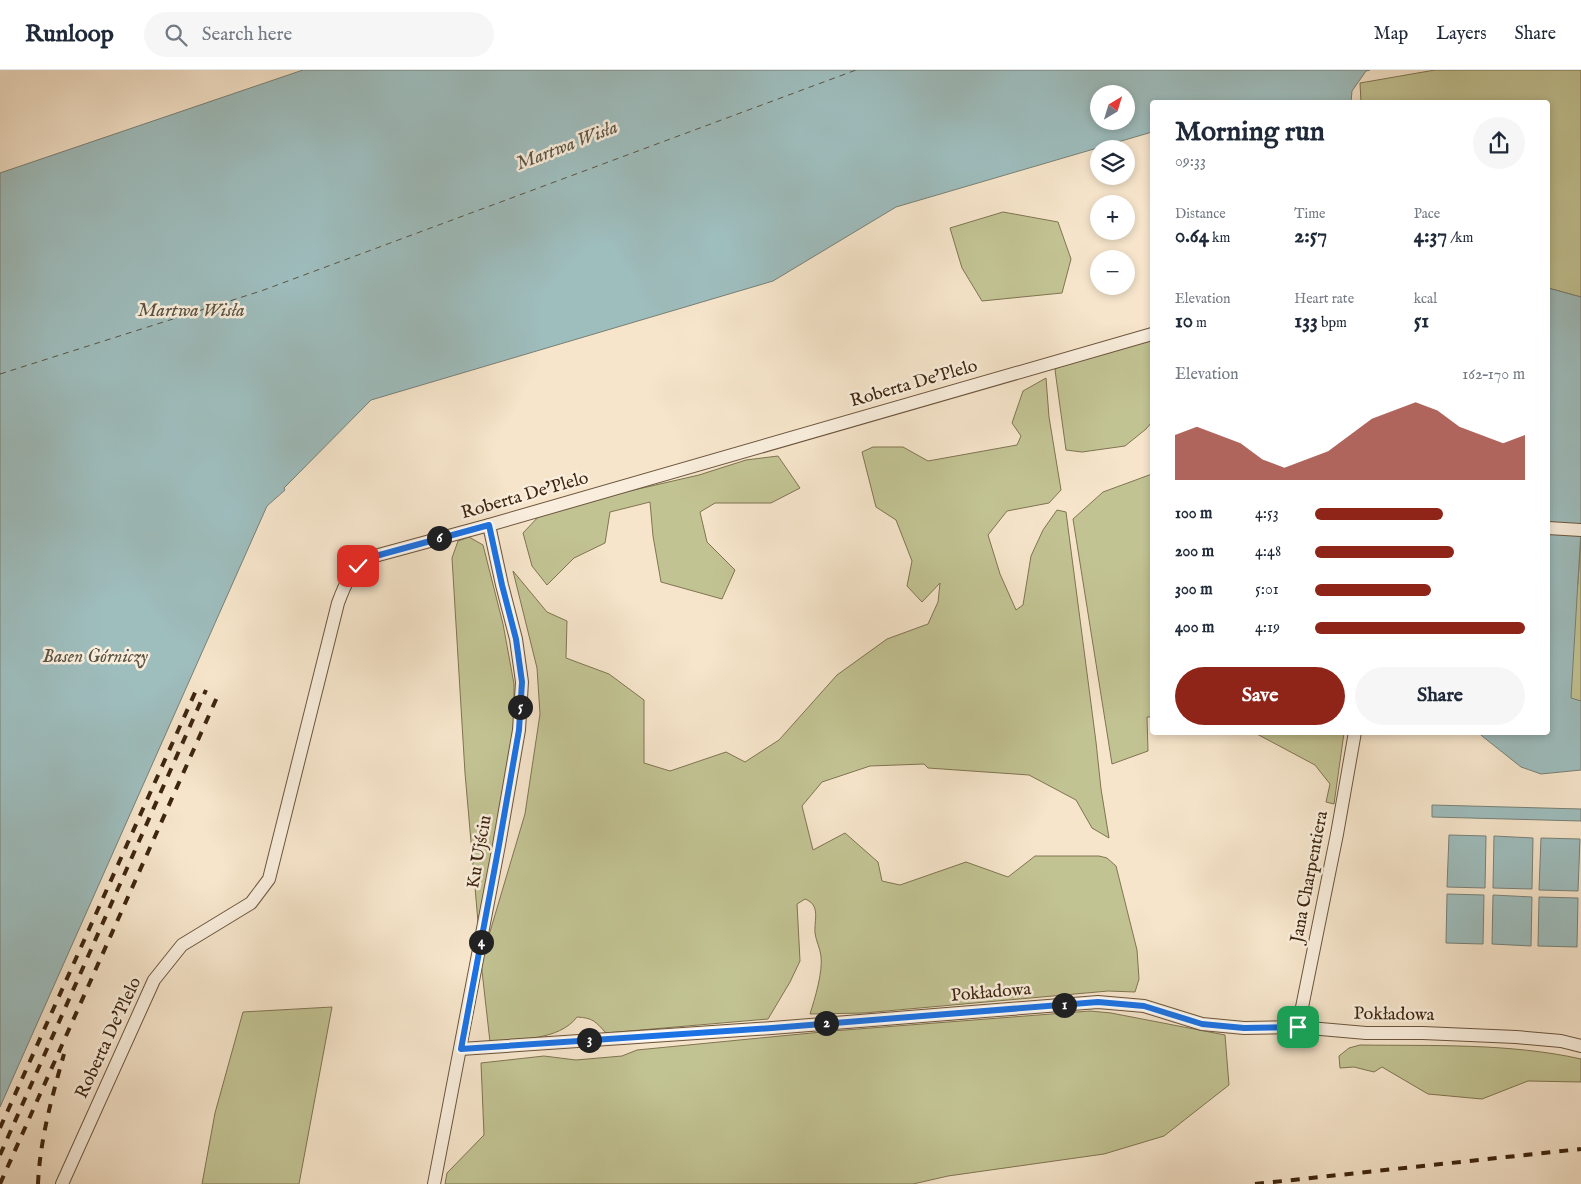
<!DOCTYPE html>
<html lang="en">
<head>
<meta charset="utf-8">
<style>
	:root { --surface:#fff; --page:#f6f6f7; --text:#1f2937; --muted:#747a83; --line:#e0e1e3; --accent:#8f2418 }
	body { margin:0; font-family:"IM FELL English",serif; background:var(--page); color:var(--text); height:100vh; display:flex; flex-direction:column; font-size:19px; white-space:nowrap }
	* { box-sizing:border-box; margin:0 }
	p { font-size:16px; color:var(--muted) }
	.icon { flex:none; width:28px; height:28px; fill:none; stroke:currentColor; stroke-width:2; stroke-linecap:round; stroke-linejoin:round }
	.map { position:relative; flex:1; overflow:hidden }
	.sheet { position:absolute; left:1150px; top:30px; width:400px; height:635px; display:flex; flex-direction:column; background:var(--surface); border-radius:5px; box-shadow:0 2px 8px #0003 }
	.sheet>* { flex:none }
	.needle { width:32px; rotate:38deg }
	.fabs { position:absolute; left:1090px; top:15px; display:grid; gap:10px }
	.fabs a { display:grid; place-items:center; width:45px; height:45px; border-radius:50%; background:var(--surface); box-shadow:0 2px 8px #0003; font-size:25px }
	.pin { position:absolute; display:grid; place-items:center; width:42px; height:42px; color:#fff; margin:-21px; border-radius:10px; box-shadow:0 2px 8px #0006 }
	.km { position:absolute; width:25px; height:25px; margin:-12px; border-radius:50%; background:#222; color:#fff; font-size:14px; line-height:25px; text-align:center }
	.round { display:grid; place-items:center; flex:none; width:52px; height:52px; border-radius:26px; background:var(--page) }
	.head { display:flex; align-items:center; justify-content:space-between; height:85px; padding:0 25px }
	h1 { font-size:28px; font-weight:700; line-height:38px }
	.figures { display:grid; grid-template-columns:repeat(3,1fr); gap:8px; height:85px; padding:5px 25px }
	.figures div { display:grid; align-content:center }
	.figures b { font-size:21px; font-weight:700 }
	.figures small { font-size:14px; font-weight:400 }
	.figures p { font-size:14px }
	.chart { height:140px; padding:10px 25px }
	.chart p { display:flex; justify-content:space-between }
	.chart svg { width:100%; height:90px; margin-top:5px; fill:var(--accent); opacity:.7 }
	.cta { display:flex; gap:10px; margin-top:auto; padding:10px 25px }
	.cta a { flex:1; height:58px; border-radius:30px; background:var(--accent); color:#fff; font-size:20px; font-weight:700; line-height:58px; text-align:center }
	.cta a+a { background:var(--page); color:var(--text) }
	ul { padding:0 25px; list-style:none; font-size:16px }
	li { display:grid; grid-template-columns:80px 60px 1fr; align-items:center; height:38px }
	li i { height:12px; border-radius:6px; background:var(--accent) }
	header { display:flex; align-items:center; gap:30px; box-sizing:border-box; height:70px; padding:0 25px; background:var(--surface); border-bottom:1px solid var(--line) }
	header strong { font-size:24px }
	nav { display:flex; gap:28px; margin-inline-start:auto; font-size:18px }
	.search { width:350px; height:45px; background:var(--page); display:flex; align-items:center; gap:12px; box-sizing:border-box; padding:0 18px; border-radius:28px; color:var(--muted); font-size:19px }
	.map>svg:first-child { display:block }
	.green { fill:#c2c393; stroke:#807451 }
	.water { fill:#9ebdbd; stroke:#788077; fill-rule:evenodd }
	.lines { fill:none; stroke-linecap:round; stroke-linejoin:round }
	.ferry { stroke:#5b5343; stroke-width:1; stroke-dasharray:6 5; stroke-linecap:butt }
	.minor-casing { stroke:#6c553e; stroke-width:14 }
	.minor { stroke:#f9eedd; stroke-width:12 }
	.rail { stroke:#3e250f; stroke-width:4; stroke-dasharray:9 9; stroke-linecap:butt }
	.route-casing { stroke:#fff; stroke-width:10 }
	.route { stroke:#1a73e8; stroke-width:6 }
	.labels { text-anchor:middle; dominant-baseline:central; stroke-width:5; stroke-linejoin:round; paint-order:stroke }
	.street-label { font-size:18px; fill:#3e250f; stroke:#f9eedd }
	.water-label { font-size:19px; font-style:italic; fill:#5b5343; stroke:#f9eedd }
</style>
</head>
<body>
<header>
<strong>Runloop</strong>
<div class="search"><svg class="icon" aria-label="search" viewBox="0 0 24 24"><circle cx="10" cy="10" r="6"/><path d="M15 15l6 6"/></svg>Search here</div>
<nav><a>Map</a><a>Layers</a><a>Share</a></nav>
</header>
<div class="map">
<svg width="1581" height="1114" viewBox="0 0 1581 1114">
	<rect width="100%" height="100%" fill="#f6e5cb"/>
	<filter id="stains"><feTurbulence type="fractalNoise" baseFrequency=".004" numOctaves="4"/><feColorMatrix values="0 0 0 0 .2 0 0 0 0 .09 0 0 0 0 .02 0 0 0 .5 -.17"/></filter>
	<radialGradient id="worn" r=".72"><stop offset=".6" stop-color="#630" stop-opacity="0"/><stop offset="1" stop-color="#630" stop-opacity=".3"/></radialGradient>
	<g class="green">
		<path d="M 1435,0 L 1581,0 L 1581,227 L 1548,218 L 1548,32 L 1361,32 L 1360,13 Z"/>
		<path d="M 1003,142 L 1058,152 L 1071,189 L 1062,223 L 982,231 L 962,198 L 950,158 Z"/>
		<path d="M 1152,270 L 1152,352 L 1146,359 L 1125,376 L 1082,382 L 1066,380 L 1055,300 L 1058,296 Z"/>
		<path d="M 1046,308 L 1049,347 L 1061,420 L 1049,433 L 1007,441 L 988,465 L 1000,504 L 1016,540 L 1023,535 L 1031,486 L 1043,460 L 1057,440 L 1066,442 L 1096,672 L 1101,719 L 1109,768 L 1092,758 L 1076,730 L 1029,705 L 928,698 L 924,694 L 870,696 L 822,712 L 802,736 L 813,780 L 845,763 L 878,792 L 882,811 L 900,815 L 966,792 L 1008,807 L 1035,786 L 1099,786 L 1107,788 L 1116,796 L 1137,880 L 1139,909 L 1135,922 L 1108,921 L 864,943 L 810,944 C 815,928 823,902 821,886 C 820,878 816,871 815,863 C 814,850 821,835 805,829 L 797,834 L 800,891 L 790,912 L 768,949 L 606,963 C 595,951 593,948 577,947 C 559,971 517,969 490,972 L 481,892 L 525,744 L 540,644 L 537,598 L 513,501 L 547,542 L 567,551 L 566,588 L 609,604 L 644,630 L 644,693 L 670,701 L 726,682 L 745,692 L 779,670 L 837,605 L 887,569 L 928,554 L 938,532 L 940,513 L 922,532 L 907,516 L 912,491 L 896,450 L 876,437 L 862,382 L 873,377 L 903,377 L 928,391 L 1017,375 L 1021,366 L 1012,353 L 1023,321 Z"/>
		<path d="M 778,386 L 800,418 L 771,433 L 715,433 L 700,442 L 707,472 L 735,500 L 722,529 L 661,512 L 653,466 L 650,432 L 610,442 L 605,473 L 574,488 L 547,515 L 532,496 L 523,463 L 541,444 L 625,422 L 699,405 L 746,390 Z"/>
		<path d="M 1152,404 L 1152,647 L 1147,647 L 1148,681 L 1112,694 L 1073,449 L 1103,422 Z"/>
		<path d="M 1581,466 L 1581,656 L 1561,645 L 1578,512 Z"/>
		<path d="M 469,467 L 483,475 L 503,554 L 514,614 L 514,653 L 500,745 L 478,852 L 465,703 L 452,488 L 458,471 Z"/>
		<path d="M 1255,663 L 1344,663 L 1334,734 L 1326,732 L 1330,714 L 1315,695 Z"/>
		<path d="M 332,937 L 299,1114 L 202,1114 L 215,1043 L 243,942 Z"/>
		<path d="M 1090,941 L 1111,943 L 1225,965 L 1229,1015 L 1164,1066 L 1104,1084 L 948,1106 L 913,1114 L 445,1114 L 447,1103 L 484,1065 L 481,993 L 544,986 L 576,990 L 622,986 L 637,980 L 832,961 Z"/>
		<path d="M 1360,975 C 1432,976 1510,973 1581,989 L 1581,1012 L 1528,1011 L 1482,1029 L 1428,1024 L 1382,997 L 1374,1002 L 1354,997 L 1340,998 L 1339,986 L 1349,978 Z"/>
	</g>
	<g class="water">
		<path d="M 303,0 L 1370,0 L 1366,1 L 1352,21 L 1351,32 L 1152,32 L 1152,62 L 896,137 L 773,211 L 371,330 L 284,418 L 285,420 L 267,436 L 0,1037 L 0,103 ZM 1099,24 L 1126,24 L 1126,51 L 1099,51 Z"/>
		<path d="M 1548,218 L 1581,227 L 1581,460 L 1571,628 L 1581,631 L 1581,700 L 1541,704 L 1521,697 L 1482,666 L 1480,663 L 1548,662 Z"/>
		<path d="M 1432,735 L 1581,739 L 1581,751 L 1432,747 Z"/>
		<path d="M 1449,765 L 1486,766 L 1485,818 L 1447,817 Z"/>
		<path d="M 1494,766 L 1533,768 L 1532,819 L 1493,818 Z"/>
		<path d="M 1541,768 L 1580,769 L 1578,821 L 1539,820 Z"/>
		<path d="M 1447,824 L 1484,825 L 1483,874 L 1446,873 Z"/>
		<path d="M 1493,825 L 1532,827 L 1531,876 L 1492,874 Z"/>
		<path d="M 1539,827 L 1578,828 L 1577,877 L 1538,876 Z"/>
	</g>
	<g class="lines">
		<path class="ferry" d="M 0,304 L 261,221 L 856,0"/>
		<defs>
			<g id="minor">
				<path d="M 1548,458 L 1581,460"/>
				<path d="M 1298,957 L 1337,764 L 1355,662"/>
				<path d="M 461,979 L 772,958 L 1098,932 L 1144,936 L 1202,954 L 1244,958 L 1298,957 L 1366,963 L 1423,963 L 1516,967 L 1561,971 L 1581,976"/>
				<path d="M 62,1114 L 154,910 L 182,875 L 251,833 L 269,809 L 338,533 C 347,509 350,502 371,487 L 489,455 L 1152,264"/>
				<path d="M 434,1114 L 499,775 L 519,660 L 522,612 L 516,569 L 502,515 L 489,455"/>
			</g>
		</defs>
		<use href="#minor" class="minor-casing"/>
		<use href="#minor" class="minor"/>
		<g class="rail">
			<path d="M 0,1058 L 198,616"/>
			<path d="M 0,1085 L 206,620"/>
			<path d="M 0,1114 L 218,625"/>
			<path d="M 38,1114 C 40,1069 52,1027 64,984"/>
			<path d="M 1255,1114 L 1581,1079"/>
		</g>
	</g>
	<g class="lines">
		<defs>
			<path id="route" d="M 358,496 L 372,487 L 489,455 L 502,515 L 516,569 L 522,612 L 519,660 L 499,775 L 461,979 L 772,958 L 1098,932 L 1144,936 L 1202,954 L 1244,958 L 1298,957"/>
		</defs>
		<use href="#route" class="route-casing"/>
		<use href="#route" class="route"/>
	</g>
	<g class="labels">
		<g class="street-label">
			<text transform="translate(914 314) rotate(-16)">Roberta De'Plelo</text>
			<text transform="translate(525 426) rotate(-16)">Roberta De'Plelo</text>
			<text transform="translate(480 782) rotate(-80)">Ku Ujściu</text>
			<text transform="translate(1310 807) rotate(-79)">Jana Charpentiera</text>
			<text transform="translate(991 923) rotate(-5)">Pokładowa</text>
			<text transform="translate(1394 945) rotate(1)">Pokładowa</text>
			<text transform="translate(109 968) rotate(-65)">Roberta De'Plelo</text>
		</g>
		<g class="water-label">
			<text transform="translate(567 76) rotate(-21)">Martwa Wisła</text>
			<text x="191" y="241">Martwa Wisła</text>
			<text x="95" y="587">Basen Górniczy</text>
		</g>
	</g>
	<rect width="100%" height="100%" filter="url(#stains)"/>
	<rect width="100%" height="100%" fill="url(#worn)"/>
</svg>
<div class="fabs">
<a><svg class="needle" viewBox="-14 -14 28 28"><path d="M0-13l5 13h-10z" fill="#e53935"/><path d="M0 13l5-13h-10z" fill="#747a83"/></svg></a>
<a><svg class="icon" aria-label="layers" viewBox="0 0 24 24"><path d="M12 4l9 5-9 5-9-5zM3 14l9 5 9-5"/></svg></a>
<a>+</a>
<a>−</a>
</div>
<div class="pin" style="left:1298px;top:957px;background:#1e9e55"><svg class="icon" aria-label="arrive" viewBox="0 0 24 24"><path d="M6 21V4h12l-3 4 3 4H6"/></svg></div>
<div class="pin" style="left:358px;top:496px;background:#d93025"><svg class="icon" aria-label="check" viewBox="0 0 24 24"><path d="M5 12l5 5 9-10"/></svg></div>
<b class="km" style="left:1064px;top:935px">1</b>
<b class="km" style="left:826px;top:953px">2</b>
<b class="km" style="left:589px;top:970px">3</b>
<b class="km" style="left:481px;top:872px">4</b>
<b class="km" style="left:520px;top:637px">5</b>
<b class="km" style="left:439px;top:468px">6</b>
<section class="sheet">
<div class="head"><div><h1>Morning run</h1><p>09:33</p></div><a class="round"><svg class="icon" aria-label="share" viewBox="0 0 24 24"><path d="M12 15V3M7 8l5-5 5 5M5 13v7h14v-7"/></svg></a></div>
<div class="figures">
<div><p>Distance</p><b>0.64<small> km</small></b></div>
<div><p>Time</p><b>2:57</b></div>
<div><p>Pace</p><b>4:37<small> /km</small></b></div>
</div>
<div class="figures">
<div><p>Elevation</p><b>10<small> m</small></b></div>
<div><p>Heart rate</p><b>133<small> bpm</small></b></div>
<div><p>kcal</p><b>51</b></div>
</div>
<div class="chart"><p><span>Elevation</span>162–170 m</p>
<svg viewBox="0 0 160 44" preserveAspectRatio="none"><path d="M0 44V22L10 18L20 22L30 26L40 34L50 38L60 34L70 30L80 22L90 14L100 10L110 6L120 10L130 18L140 22L150 26L160 22V44z"/></svg>
</div>
<ul>
<li><b>100 m</b>4:53<i style="width:61%"></i></li>
<li><b>200 m</b>4:48<i style="width:66%"></i></li>
<li><b>300 m</b>5:01<i style="width:55%"></i></li>
<li><b>400 m</b>4:19<i style="width:100%"></i></li>
</ul>
<div class="cta"><a>Save</a><a>Share</a></div>
</section>
</div>
</body>
</html>
